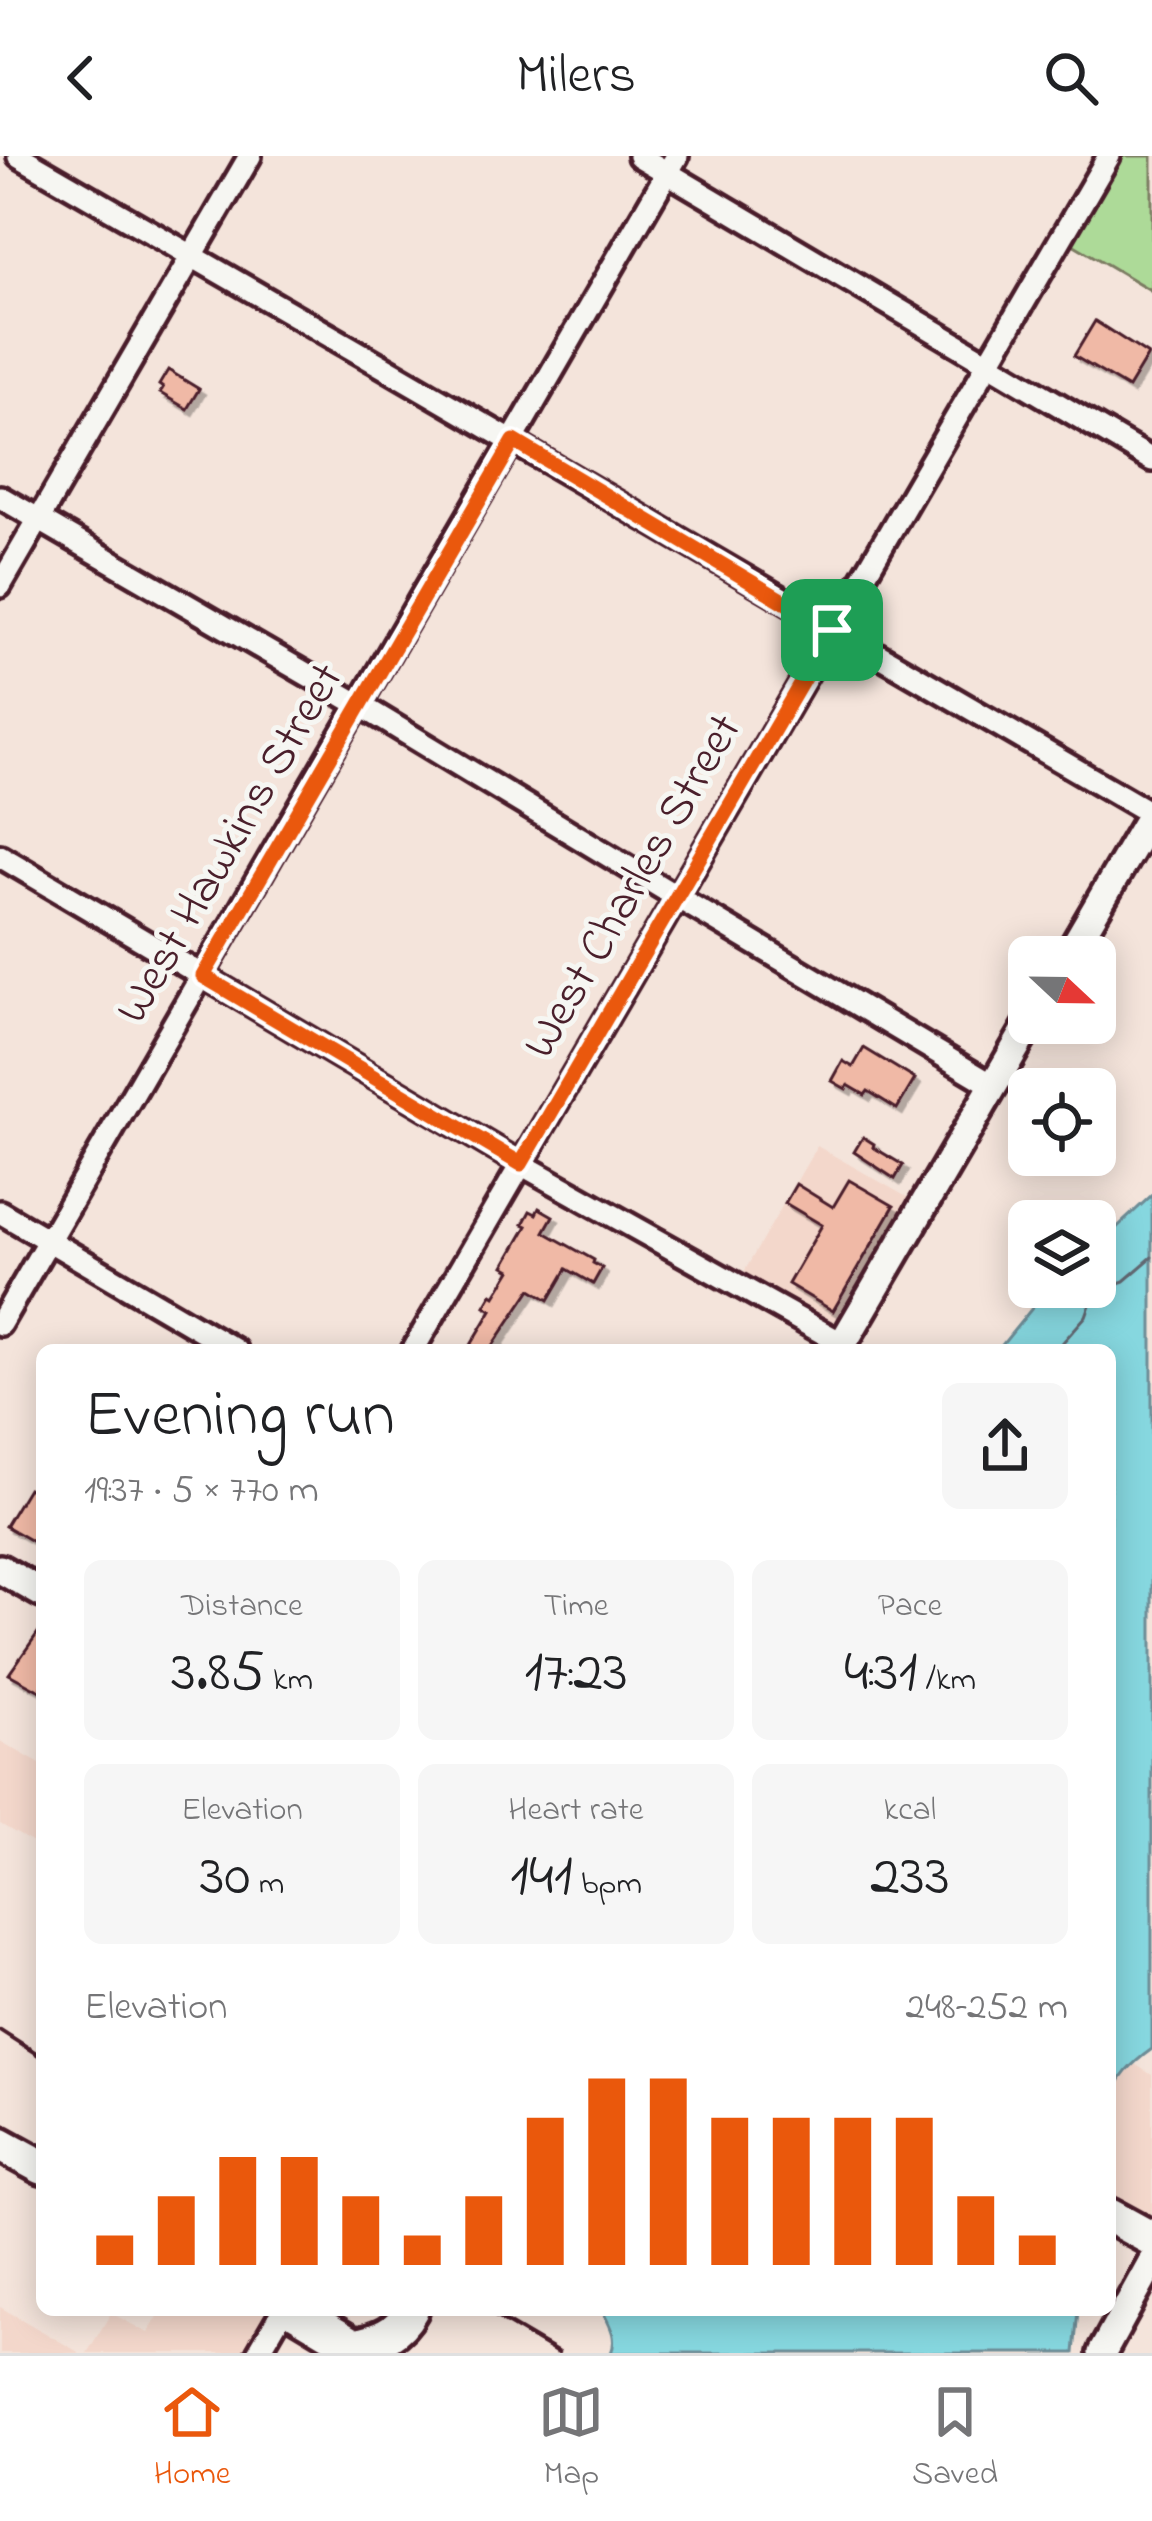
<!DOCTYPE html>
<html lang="en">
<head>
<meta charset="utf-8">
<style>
	:root { --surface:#fff; --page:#f6f6f6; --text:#202124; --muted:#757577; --line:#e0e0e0; --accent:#ea580c }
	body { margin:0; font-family:"Indie Flower",sans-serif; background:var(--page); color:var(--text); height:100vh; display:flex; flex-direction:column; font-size:45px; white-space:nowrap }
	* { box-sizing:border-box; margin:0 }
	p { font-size:39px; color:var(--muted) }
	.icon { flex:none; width:66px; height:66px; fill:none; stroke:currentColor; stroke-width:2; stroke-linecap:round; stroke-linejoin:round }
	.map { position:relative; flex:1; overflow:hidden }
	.details { position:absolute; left:36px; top:1188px; width:1080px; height:972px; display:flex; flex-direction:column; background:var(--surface); border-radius:18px; box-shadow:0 6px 30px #0003 }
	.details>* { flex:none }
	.needle { width:78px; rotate:112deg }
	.fabs { position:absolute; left:1008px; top:780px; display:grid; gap:24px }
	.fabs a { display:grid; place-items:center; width:108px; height:108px; border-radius:18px; background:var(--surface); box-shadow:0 6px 30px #0003; font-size:60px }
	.pin { position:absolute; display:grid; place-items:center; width:102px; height:102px; color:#fff; margin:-51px; border-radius:24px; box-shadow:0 6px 18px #0006 }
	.round { display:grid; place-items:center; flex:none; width:126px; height:126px; border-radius:18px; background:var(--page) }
	.head { display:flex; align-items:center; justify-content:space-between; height:204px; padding:0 48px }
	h1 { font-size:66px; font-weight:600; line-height:90px }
	.stats { display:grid; grid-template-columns:repeat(3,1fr); gap:18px; height:204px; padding:12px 48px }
	.stats div { display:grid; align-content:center; border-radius:18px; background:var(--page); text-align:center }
	.stats b { font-size:60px; font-weight:600 }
	.stats small { font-size:33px; font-weight:400 }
	.stats p { font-size:33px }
	.chart { height:336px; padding:24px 48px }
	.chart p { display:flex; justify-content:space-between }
	.chart svg { width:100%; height:216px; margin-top:12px; stroke:var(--accent); stroke-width:6 }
	header { display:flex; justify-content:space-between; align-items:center; height:156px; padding:0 48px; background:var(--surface); font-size:54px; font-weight:600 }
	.tab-bar { display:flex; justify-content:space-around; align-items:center; height:168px; border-top:3px solid var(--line); background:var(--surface); font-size:33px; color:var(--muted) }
	.tab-bar a { display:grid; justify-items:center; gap:6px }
	.tab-bar .on { color:var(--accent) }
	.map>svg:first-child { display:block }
	.built { fill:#f3d7cb }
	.green { fill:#adda98; stroke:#7c7c62; stroke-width:3 }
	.water { fill:#86d7df; stroke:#6e8d97; stroke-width:3 }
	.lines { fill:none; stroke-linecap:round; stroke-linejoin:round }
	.shore { stroke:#626973; stroke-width:3 }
	.building { fill:#f0b9a6; stroke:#4a1f2b; stroke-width:3; filter:url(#shadow) }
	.minor-casing { stroke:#4a1f2b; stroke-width:30 }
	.secondary-casing { stroke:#4a1f2b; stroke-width:36 }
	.primary-casing { stroke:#4a1f2b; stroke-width:42 }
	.minor { stroke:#f6f6f2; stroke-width:21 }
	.secondary { stroke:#f6f6f2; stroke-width:27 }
	.primary { stroke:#f6f6f2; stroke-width:33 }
	.rail { stroke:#4a1f2b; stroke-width:4.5 }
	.route-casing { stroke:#fff; stroke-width:24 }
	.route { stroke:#ea580c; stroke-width:15 }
	.labels { text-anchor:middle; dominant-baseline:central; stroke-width:10; stroke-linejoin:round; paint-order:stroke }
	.street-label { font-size:48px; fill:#4a1f2b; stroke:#f6f6f2 }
</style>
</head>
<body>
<header><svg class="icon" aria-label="back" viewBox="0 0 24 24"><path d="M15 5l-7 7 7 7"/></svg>Milers<svg class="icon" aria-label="search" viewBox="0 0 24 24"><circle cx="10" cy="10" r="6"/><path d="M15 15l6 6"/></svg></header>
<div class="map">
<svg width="1152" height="2197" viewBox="0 0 1152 2197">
	<defs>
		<filter id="shadow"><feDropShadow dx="5.5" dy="5.5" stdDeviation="0" flood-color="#0004"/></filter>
	</defs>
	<rect width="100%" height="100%" fill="#f4e4db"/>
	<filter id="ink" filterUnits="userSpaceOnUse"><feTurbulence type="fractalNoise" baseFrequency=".00833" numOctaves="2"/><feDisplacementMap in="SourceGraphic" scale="24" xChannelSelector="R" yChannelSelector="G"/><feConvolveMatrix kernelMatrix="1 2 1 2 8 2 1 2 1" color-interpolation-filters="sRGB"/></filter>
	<g filter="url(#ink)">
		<g class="built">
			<path d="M 817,990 L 914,1045 L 838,1172 L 833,1172 L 741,1121 Z"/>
			<path d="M 0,1585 L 42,1609 L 42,1692 L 0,1668 Z"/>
			<path d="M 1133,1907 L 1152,1919 L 1152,2059 L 1117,2044 L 1110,2024 L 1110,1945 L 1116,1927 Z"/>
			<path d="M 0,2151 L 80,2197 L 0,2197 Z"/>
			<path d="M 162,2154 L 262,2154 L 265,2163 L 246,2197 L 87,2197 L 111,2157 L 148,2177 Z"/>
		</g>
		<path class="green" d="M 1122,0 L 1152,0 L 1152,135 L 1071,87 Z"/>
		<g class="water">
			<path d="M 1152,1039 L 1152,1893 C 1131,1908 1118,1921 1110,1945 L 1110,1194 L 998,1194 L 1037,1146 L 1053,1131 L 1095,1131 L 1095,1092 Z"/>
			<path d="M 602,2154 L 1078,2154 L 1074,2197 L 611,2197 C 618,2181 609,2168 602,2154 Z"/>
		</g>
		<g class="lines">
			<path class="shore" d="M 1056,1194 L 1086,1160 L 1095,1135 L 1124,1125 L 1152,1101"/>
		</g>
		<g class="building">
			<path d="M 1095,165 L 1148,199 L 1128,232 L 1074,200 Z"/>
			<path d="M 168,214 L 199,233 L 187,253 L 160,237 L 163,232 L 159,229 Z"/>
			<path d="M 864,892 L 915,923 L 897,953 L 868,935 L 865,939 L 848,929 L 846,933 L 832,925 L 843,905 L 853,911 Z"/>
			<path d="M 863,981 L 874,988 L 873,991 L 903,1009 L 895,1023 L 854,996 Z"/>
			<path d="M 849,1024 L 894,1050 L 833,1155 L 788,1128 L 822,1069 L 785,1047 L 796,1028 L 833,1051 Z"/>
			<path d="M 539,1052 L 553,1060 L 544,1076 L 594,1104 L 593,1107 L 602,1112 L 593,1128 L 567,1113 L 549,1144 L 531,1133 L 490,1194 L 468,1194 L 492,1154 L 485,1150 L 492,1138 L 495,1140 L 511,1114 L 504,1110 L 527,1070 L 523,1068 L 530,1055 L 536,1058 Z"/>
			<path d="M 28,1332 L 42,1341 L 42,1391 L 5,1370 Z"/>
			<path d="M 42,1471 L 42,1536 L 9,1518 Z"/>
		</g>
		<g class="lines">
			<defs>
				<g id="minor">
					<path d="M 19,0 C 398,217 773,440 1152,658"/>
					<path d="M 639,0 L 1152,304"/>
					<path d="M 0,341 L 360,549 L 677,741 L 994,930"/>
					<path d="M 0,430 L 250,0"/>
					<path d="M 0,700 L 521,1008 L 843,1188"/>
					<path d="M 0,1056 L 235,1194"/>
					<path d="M 0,1168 L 677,0"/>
					<path d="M 413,1194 L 1109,0"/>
					<path d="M 258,2197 L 283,2154"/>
				</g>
				<g id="secondary">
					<path d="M 1068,801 L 1152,657"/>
					<path d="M 839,1194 L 1030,867"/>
					<path d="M 0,1413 L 42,1437"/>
					<path d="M 1102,2197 L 1152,2106"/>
				</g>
				<g id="primary">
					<path d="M 0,1988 L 42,2011"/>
					<path d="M 1110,2060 L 1152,2083"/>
					<path d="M 294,2154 L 354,2190 C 380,2185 398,2178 411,2154"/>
				</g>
			</defs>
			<use href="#minor" class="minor-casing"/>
			<use href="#secondary" class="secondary-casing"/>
			<use href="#primary" class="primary-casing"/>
			<use href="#minor" class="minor"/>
			<use href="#secondary" class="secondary"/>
			<use href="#primary" class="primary"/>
			<g class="rail">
				<path d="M 0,1874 L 42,1901"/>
				<path d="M 485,2154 L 558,2197"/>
			</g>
		</g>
	</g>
	<g class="lines" filter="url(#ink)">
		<defs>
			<path id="route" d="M 514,285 L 832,474 L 521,1008 L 203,820 Z"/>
		</defs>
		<use href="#route" class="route-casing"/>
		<use href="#route" class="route"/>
	</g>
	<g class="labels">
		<g class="street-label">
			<text transform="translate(231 688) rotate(-60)">West Hawkins Street</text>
			<text transform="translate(634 731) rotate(-60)">West Charles Street</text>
		</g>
	</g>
</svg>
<div class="fabs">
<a><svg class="needle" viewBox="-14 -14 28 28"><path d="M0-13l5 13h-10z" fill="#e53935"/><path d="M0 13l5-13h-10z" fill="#757577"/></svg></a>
<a><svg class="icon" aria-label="locate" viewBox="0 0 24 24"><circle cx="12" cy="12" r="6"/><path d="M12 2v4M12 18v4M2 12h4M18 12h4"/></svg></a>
<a><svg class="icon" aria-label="layers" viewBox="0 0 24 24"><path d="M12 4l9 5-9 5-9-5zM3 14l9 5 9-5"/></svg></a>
</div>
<div class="pin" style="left:832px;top:474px;background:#1e9e55"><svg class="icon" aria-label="arrive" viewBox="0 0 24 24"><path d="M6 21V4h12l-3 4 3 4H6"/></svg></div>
<section class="details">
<div class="head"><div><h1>Evening run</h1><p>19:37 · 5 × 770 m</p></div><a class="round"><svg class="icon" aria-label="share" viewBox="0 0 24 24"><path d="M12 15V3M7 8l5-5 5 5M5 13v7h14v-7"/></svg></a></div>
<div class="stats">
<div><p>Distance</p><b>3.85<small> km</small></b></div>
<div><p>Time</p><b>17:23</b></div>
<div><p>Pace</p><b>4:31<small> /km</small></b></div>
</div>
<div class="stats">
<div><p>Elevation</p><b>30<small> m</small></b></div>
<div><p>Heart rate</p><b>141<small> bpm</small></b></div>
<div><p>kcal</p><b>233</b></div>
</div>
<div class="chart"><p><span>Elevation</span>248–252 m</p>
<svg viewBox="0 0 160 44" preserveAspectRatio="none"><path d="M5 44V38M15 44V30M25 44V22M35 44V22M45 44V30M55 44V38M65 44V30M75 44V14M85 44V6M95 44V6M105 44V14M115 44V14M125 44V14M135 44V14M145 44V30M155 44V38"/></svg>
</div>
</section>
</div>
<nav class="tab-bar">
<a class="on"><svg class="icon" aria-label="home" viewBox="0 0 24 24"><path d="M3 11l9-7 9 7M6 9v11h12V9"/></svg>Home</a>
<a><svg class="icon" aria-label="map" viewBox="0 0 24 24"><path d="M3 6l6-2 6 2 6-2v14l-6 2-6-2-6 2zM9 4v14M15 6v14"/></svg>Map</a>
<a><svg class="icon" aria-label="saved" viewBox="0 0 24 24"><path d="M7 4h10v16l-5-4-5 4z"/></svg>Saved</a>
</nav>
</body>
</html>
